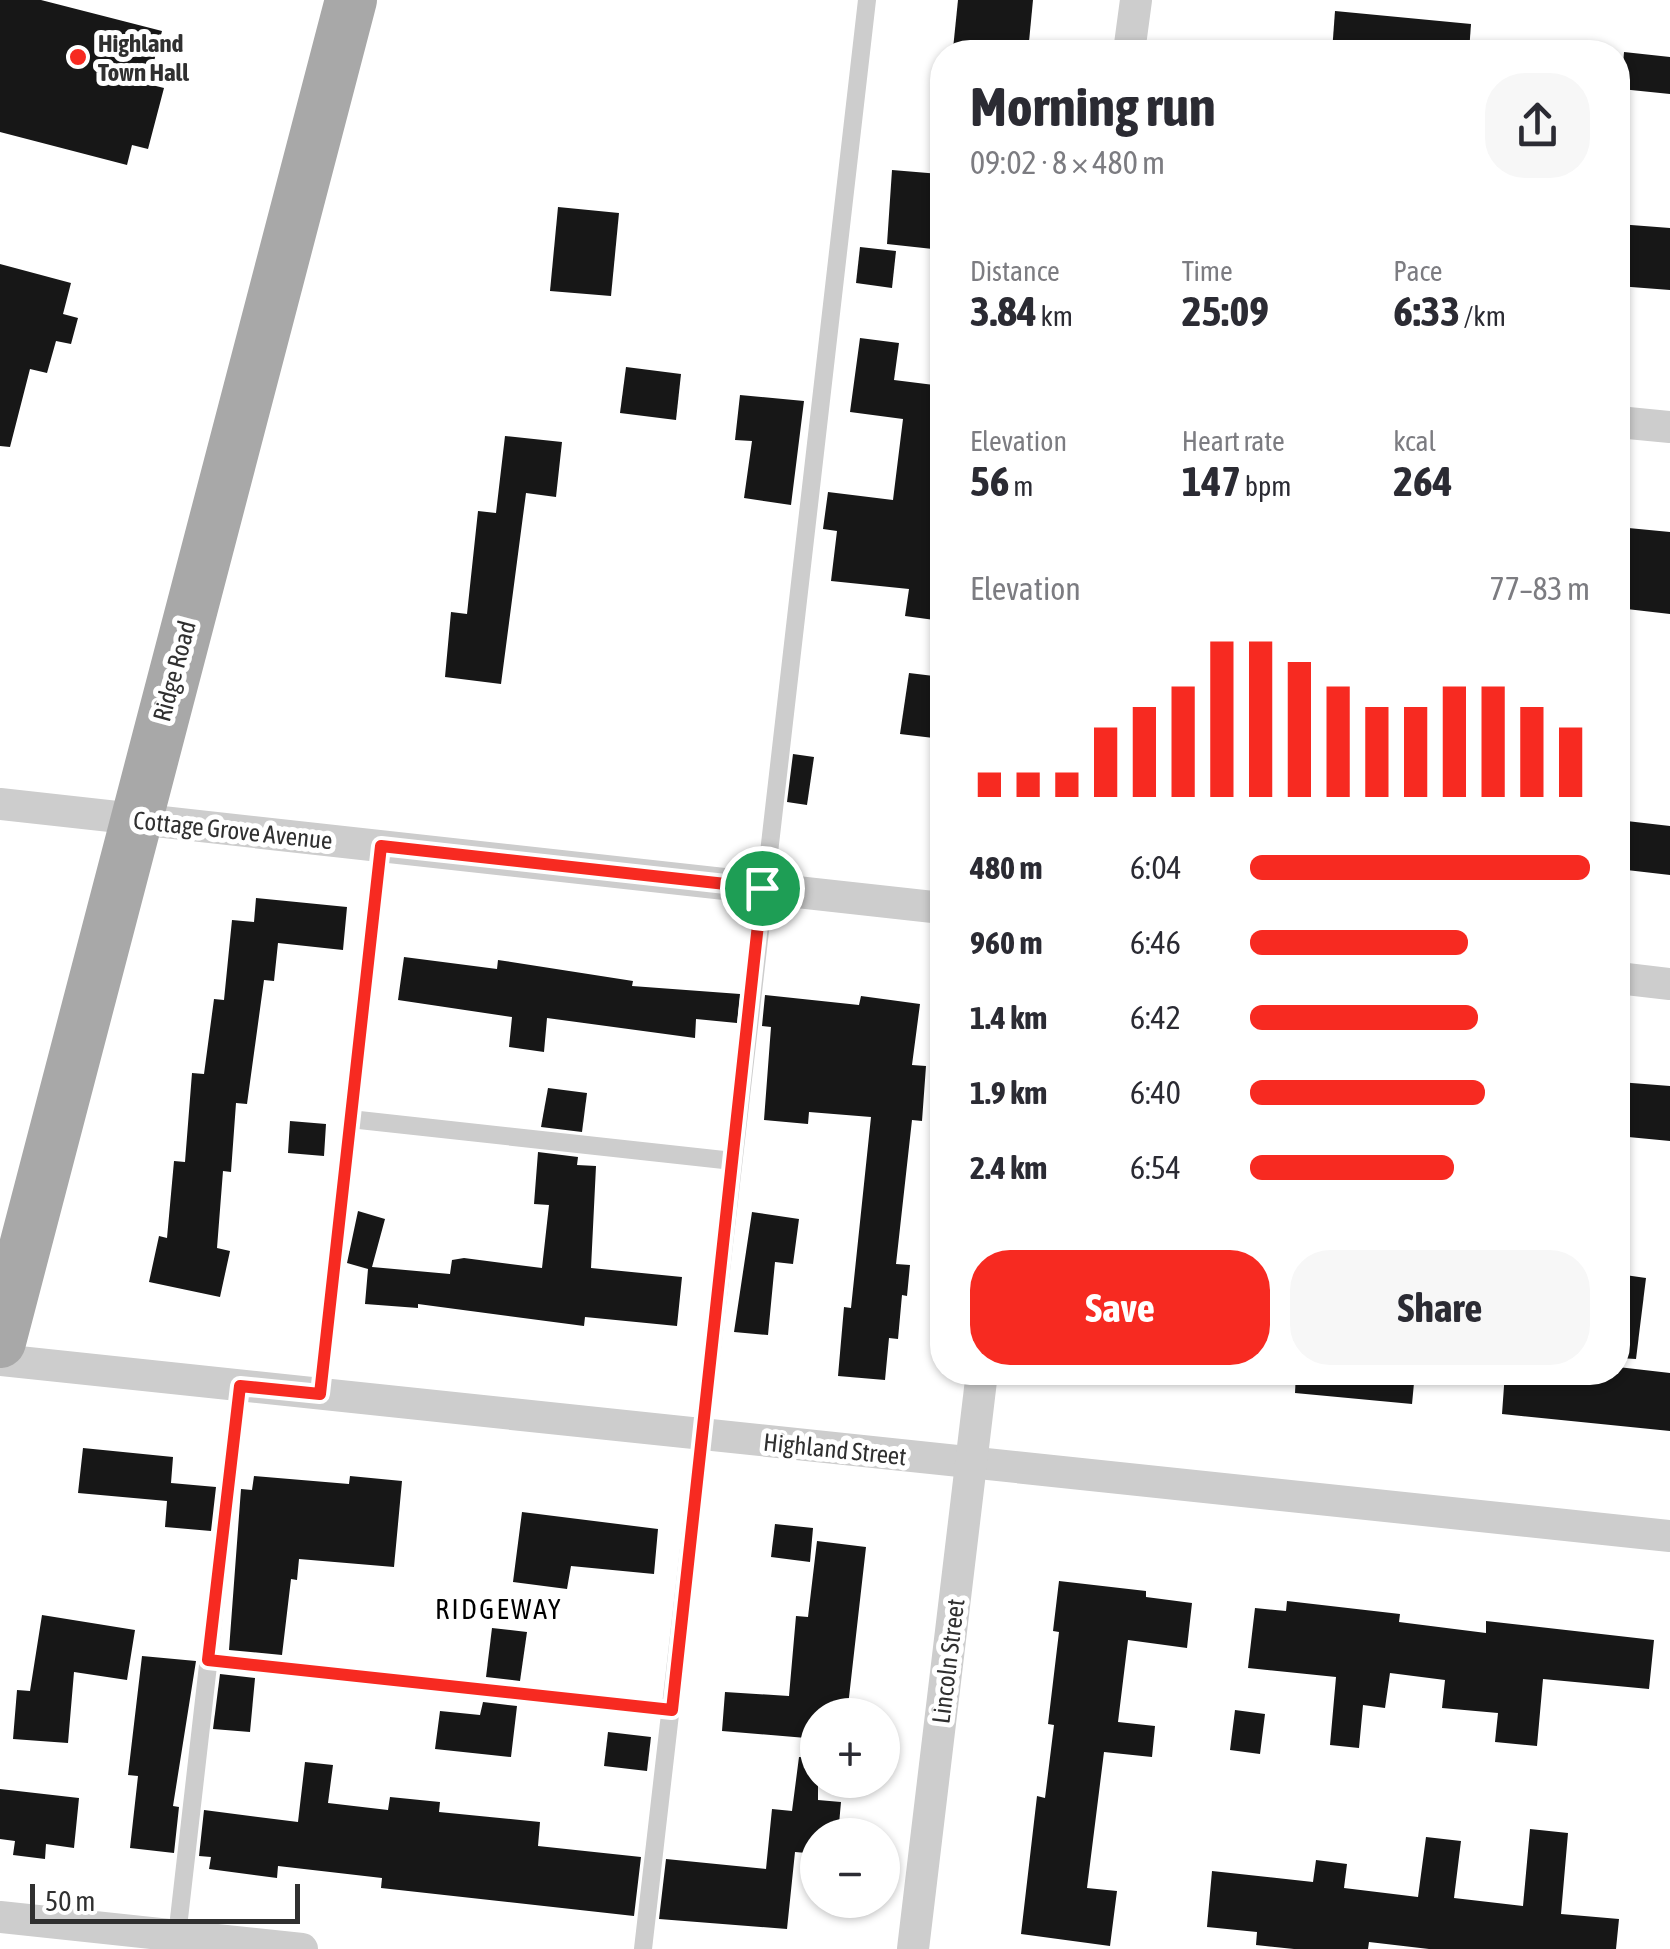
<!DOCTYPE html>
<html lang="en">
<head>
<meta charset="utf-8">
<style>
	:root { --surface:#fff; --page:#f7f7f7; --text:#2b2b33; --muted:#7c7c81; --accent:#f72a21 }
	body { margin:0; font-family:"Asap Condensed",sans-serif; background:var(--page); color:var(--text); height:100vh; display:flex; flex-direction:column; font-size:38px; white-space:nowrap }
	* { box-sizing:border-box; margin:0 }
	p { font-size:32px; color:var(--muted) }
	.icon { flex:none; width:55px; height:55px; fill:none; stroke:currentColor; stroke-width:2; stroke-linecap:round; stroke-linejoin:round }
	.map { position:relative; flex:1; overflow:hidden }
	.side { position:absolute; left:930px; top:40px; width:700px; height:1345px; display:flex; flex-direction:column; background:var(--surface); border-radius:40px; box-shadow:0 2px 8px #0004 }
	.side>* { flex:none }
	.buttons { position:absolute; left:800px; top:1698px; display:grid; gap:20px }
	.buttons a { display:grid; place-items:center; width:100px; height:100px; border-radius:50%; background:var(--surface); box-shadow:0 2px 8px #0004; font-size:50px }
	.scale { position:absolute; left:30px; bottom:25px; width:270px; box-sizing:border-box; padding-left:10px; border:5px solid #303030; border-top:0; font-size:28px; line-height:35px; white-space:nowrap; color:#303030; -webkit-text-stroke:8px #fff; paint-order:stroke }
	.pin { position:absolute; display:grid; place-items:center; width:85px; height:85px; color:#fff; margin:-42px; border:5px solid #fff; border-radius:50%; box-shadow:0 2px 10px #0007 }
	.round { display:grid; place-items:center; flex:none; width:105px; height:105px; border-radius:40px; background:var(--page) }
	.overview { display:flex; align-items:center; justify-content:space-between; height:170px; padding:0 40px }
	h1 { font-size:55px; font-weight:700; line-height:75px }
	.stats { display:grid; grid-template-columns:repeat(3,1fr); gap:15px; height:170px; padding:10px 40px }
	.stats div { display:grid; align-content:center }
	.stats b { font-size:42px; font-weight:700 }
	.stats small { font-size:28px; font-weight:400 }
	.stats p { font-size:28px }
	.chart { height:280px; padding:20px 40px }
	.chart p { display:flex; justify-content:space-between }
	.chart svg { width:100%; height:180px; margin-top:10px; stroke:var(--accent); stroke-width:6 }
	.cta { display:flex; gap:20px; margin-top:auto; padding:20px 40px }
	.cta a { flex:1; height:115px; border-radius:40px; background:var(--accent); color:#fff; font-size:40px; font-weight:700; line-height:115px; text-align:center }
	.cta a+a { background:var(--page); color:var(--text) }
	ul { padding:0 40px; list-style:none; font-size:32px }
	li { display:grid; grid-template-columns:160px 120px 1fr; align-items:center; height:75px }
	li i { height:25px; border-radius:12px; background:var(--accent) }
	.map>svg:first-child { display:block }
	.building { fill:#171717 }
	.lines { fill:none; stroke-linecap:round; stroke-linejoin:round }
	.lane { stroke:#cdcdcd; stroke-width:18 }
	.street { stroke:#cdcdcd; stroke-width:32 }
	.primary { stroke:#a8a8a8; stroke-width:52 }
	.route-casing { stroke:#fff; stroke-width:20 }
	.route { stroke:#f72a21; stroke-width:12 }
	.poi-dot { fill:#f72a21; stroke:#fff; stroke-width:4 }
	.labels { text-anchor:middle; dominant-baseline:central; stroke-width:10; stroke-linejoin:round; paint-order:stroke }
	.poi-label { font-size:25px; font-weight:bold; fill:#303030; stroke:#fff; text-anchor:start }
	.street-label { font-size:25px; fill:#303030; stroke:#fff }
	.neighbourhood-label { font-size:28px; letter-spacing:2.5px; fill:#000; stroke:#fff }
</style>
</head>
<body>
<div class="map">
<svg width="1670" height="1949" viewBox="0 0 1670 1949">
	<rect width="100%" height="100%" fill="#fff"/>
	<g class="building">
		<path d="M 0,0 L 41,0 L 162,31 L 148,84 L 164,88 L 148,149 L 132,145 L 127,165 L 0,132 Z"/>
		<path d="M 958,0 L 1033,0 L 1028,52 L 953,49 Z"/>
		<path d="M 1335,11 L 1471,24 L 1469,52 L 1332,52 Z"/>
		<path d="M 1624,52 L 1670,57 L 1670,94 L 1621,89 Z"/>
		<path d="M 892,170 L 940,174 L 936,221 L 942,222 L 942,250 L 887,244 Z"/>
		<path d="M 558,207 L 619,213 L 611,296 L 550,291 Z"/>
		<path d="M 1618,224 L 1670,228 L 1670,290 L 1618,286 Z"/>
		<path d="M 860,247 L 896,251 L 892,288 L 856,283 Z"/>
		<path d="M 0,264 L 71,283 L 63,314 L 78,318 L 71,344 L 56,341 L 47,373 L 30,369 L 10,447 L 0,446 Z"/>
		<path d="M 860,338 L 899,343 L 894,380 L 942,386 L 942,621 L 905,616 L 909,589 L 831,581 L 837,531 L 823,529 L 828,492 L 893,500 L 903,419 L 850,412 Z"/>
		<path d="M 626,367 L 681,374 L 676,420 L 620,413 Z"/>
		<path d="M 740,395 L 804,401 L 791,505 L 744,498 L 752,441 L 735,440 Z"/>
		<path d="M 505,436 L 562,442 L 556,497 L 526,493 L 501,684 L 445,677 L 451,612 L 467,614 L 478,511 L 496,513 Z"/>
		<path d="M 1618,527 L 1670,532 L 1670,614 L 1618,608 Z"/>
		<path d="M 909,673 L 942,677 L 942,739 L 900,734 Z"/>
		<path d="M 793,754 L 814,757 L 807,805 L 787,802 Z"/>
		<path d="M 1618,820 L 1670,826 L 1670,875 L 1618,869 Z"/>
		<path d="M 256,898 L 347,907 L 343,950 L 278,943 L 274,981 L 264,980 L 247,1104 L 236,1103 L 231,1172 L 223,1171 L 217,1248 L 230,1251 L 220,1297 L 149,1282 L 159,1236 L 167,1238 L 174,1161 L 185,1162 L 192,1073 L 204,1074 L 214,999 L 224,1000 L 232,920 L 254,922 Z"/>
		<path d="M 404,957 L 497,969 L 498,960 L 633,981 L 632,986 L 740,994 L 737,1023 L 696,1019 L 695,1038 L 547,1018 L 544,1052 L 509,1047 L 512,1017 L 398,1000 Z"/>
		<path d="M 765,995 L 859,1005 L 861,996 L 920,1004 L 912,1065 L 926,1066 L 922,1121 L 912,1120 L 896,1264 L 910,1265 L 907,1296 L 902,1295 L 898,1339 L 889,1338 L 885,1380 L 838,1376 L 844,1307 L 851,1308 L 871,1117 L 809,1112 L 808,1124 L 764,1120 L 771,1027 L 762,1026 Z"/>
		<path d="M 1619,1082 L 1670,1086 L 1670,1141 L 1618,1136 Z"/>
		<path d="M 548,1088 L 587,1093 L 582,1132 L 541,1127 Z"/>
		<path d="M 290,1121 L 326,1124 L 324,1156 L 288,1153 Z"/>
		<path d="M 538,1152 L 578,1157 L 577,1165 L 596,1166 L 591,1268 L 682,1277 L 677,1326 L 585,1317 L 584,1326 L 418,1304 L 418,1308 L 365,1304 L 368,1269 L 347,1263 L 358,1211 L 385,1219 L 372,1267 L 450,1274 L 452,1260 L 464,1258 L 542,1268 L 549,1205 L 534,1204 Z"/>
		<path d="M 752,1212 L 799,1219 L 793,1264 L 775,1262 L 768,1335 L 734,1332 Z"/>
		<path d="M 1618,1274 L 1646,1278 L 1636,1359 L 1618,1358 Z"/>
		<path d="M 1618,1367 L 1670,1373 L 1670,1431 L 1502,1414 L 1505,1372 L 1618,1372 Z"/>
		<path d="M 1296,1372 L 1415,1372 L 1412,1404 L 1295,1393 Z"/>
		<path d="M 83,1448 L 173,1457 L 171,1483 L 216,1487 L 211,1531 L 165,1527 L 167,1501 L 78,1493 Z"/>
		<path d="M 254,1476 L 349,1484 L 350,1476 L 402,1481 L 394,1567 L 299,1559 L 297,1580 L 291,1579 L 282,1655 L 229,1650 L 241,1489 L 252,1490 Z"/>
		<path d="M 522,1512 L 658,1529 L 654,1574 L 571,1566 L 567,1589 L 513,1582 Z"/>
		<path d="M 775,1524 L 813,1528 L 810,1562 L 771,1557 Z"/>
		<path d="M 817,1541 L 866,1547 L 847,1715 L 818,1715 L 818,1739 L 722,1731 L 725,1692 L 789,1696 L 796,1616 L 808,1617 Z"/>
		<path d="M 1059,1581 L 1146,1591 L 1146,1597 L 1192,1603 L 1187,1648 L 1128,1640 L 1118,1722 L 1155,1726 L 1152,1757 L 1104,1752 L 1087,1888 L 1117,1891 L 1110,1946 L 1021,1934 L 1037,1796 L 1045,1798 L 1054,1725 L 1048,1724 L 1059,1632 L 1053,1631 Z"/>
		<path d="M 1287,1601 L 1400,1614 L 1399,1622 L 1486,1633 L 1486,1621 L 1654,1640 L 1649,1689 L 1543,1679 L 1537,1746 L 1495,1742 L 1498,1713 L 1442,1708 L 1445,1680 L 1390,1673 L 1385,1708 L 1363,1705 L 1359,1748 L 1330,1745 L 1336,1677 L 1248,1668 L 1255,1608 L 1286,1611 Z"/>
		<path d="M 42,1615 L 135,1630 L 127,1680 L 74,1672 L 68,1743 L 13,1739 L 17,1690 L 30,1691 Z"/>
		<path d="M 492,1628 L 527,1632 L 520,1681 L 486,1677 Z"/>
		<path d="M 142,1656 L 196,1661 L 173,1806 L 179,1807 L 174,1853 L 130,1848 L 138,1776 L 128,1775 Z"/>
		<path d="M 220,1674 L 255,1678 L 250,1732 L 213,1729 Z"/>
		<path d="M 483,1702 L 517,1706 L 511,1757 L 435,1749 L 440,1711 L 480,1715 Z"/>
		<path d="M 1235,1710 L 1265,1714 L 1260,1754 L 1230,1750 Z"/>
		<path d="M 608,1732 L 651,1737 L 647,1771 L 604,1766 Z"/>
		<path d="M 799,1757 L 818,1758 L 818,1800 L 841,1802 L 838,1835 L 818,1835 L 818,1854 L 795,1852 L 787,1929 L 659,1919 L 666,1859 L 766,1869 L 772,1809 L 792,1811 Z"/>
		<path d="M 305,1762 L 333,1765 L 328,1803 L 388,1810 L 390,1797 L 440,1802 L 439,1812 L 540,1822 L 538,1846 L 641,1857 L 634,1916 L 381,1888 L 382,1878 L 278,1866 L 277,1878 L 209,1869 L 211,1857 L 199,1856 L 204,1810 L 298,1822 Z"/>
		<path d="M 0,1789 L 79,1798 L 74,1848 L 46,1844 L 45,1859 L 13,1855 L 15,1841 L 0,1839 Z"/>
		<path d="M 1530,1829 L 1568,1833 L 1561,1914 L 1619,1919 L 1616,1949 L 1429,1949 L 1369,1942 L 1368,1949 L 1294,1949 L 1256,1945 L 1257,1932 L 1207,1927 L 1212,1871 L 1313,1882 L 1316,1860 L 1347,1864 L 1344,1888 L 1418,1897 L 1426,1837 L 1461,1841 L 1454,1898 L 1523,1906 Z"/>
	</g>
	<g class="lines">
		<g class="lane">
			<path d="M 350,1119 L 733,1161"/>
			<path d="M 320,1394 L 381,846"/>
			<path d="M 208,1660 L 671,1710"/>
			<path d="M 177,1936 L 240,1386"/>
			<path d="M 643,1949 L 867,0"/>
		</g>
		<g class="street">
			<path d="M 1129,52 L 1136,0"/>
			<path d="M 1618,422 L 1670,427"/>
			<path d="M 0,804 L 942,908"/>
			<path d="M 1618,978 L 1670,984"/>
			<path d="M 0,1360 L 1670,1536"/>
			<path d="M 0,1917 L 302,1949"/>
			<path d="M 913,1949 L 982,1372"/>
		</g>
		<path class="primary" d="M 0,1342 L 351,0"/>
	</g>
	<g class="lines">
		<defs>
			<path id="route" d="M 381,846 L 762,888 L 672,1710 L 208,1660 L 240,1386 L 320,1394 Z"/>
		</defs>
		<use href="#route" class="route-casing"/>
		<use href="#route" class="route"/>
	</g>
	<circle class="poi-dot" cx="78" cy="57" r="10"/>
	<g class="labels">
		<g class="poi-label">
			<text x="98" y="43">Highland<tspan x="98" dy="29">Town Hall</tspan></text>
		</g>
		<g class="street-label">
			<text transform="translate(174 671) rotate(-75)">Ridge Road</text>
			<text transform="translate(233 830) rotate(6)">Cottage Grove Avenue</text>
			<text transform="translate(835 1449) rotate(6)">Highland Street</text>
			<text transform="translate(948 1661) rotate(-83)">Lincoln Street</text>
		</g>
		<g class="neighbourhood-label">
			<text x="499" y="1609">RIDGEWAY</text>
		</g>
	</g>
</svg>
<div class="buttons">
<a>+</a>
<a>−</a>
</div>
<div class="scale">50 m</div>
<div class="pin" style="left:762px;top:888px;background:#1e9e55"><svg class="icon" aria-label="arrive" viewBox="0 0 24 24"><path d="M6 21V4h12l-3 4 3 4H6"/></svg></div>
<section class="side">
<div class="overview"><div><h1>Morning run</h1><p>09:02 · 8 × 480 m</p></div><a class="round"><svg class="icon" aria-label="share" viewBox="0 0 24 24"><path d="M12 15V3M7 8l5-5 5 5M5 13v7h14v-7"/></svg></a></div>
<div class="stats">
<div><p>Distance</p><b>3.84<small> km</small></b></div>
<div><p>Time</p><b>25:09</b></div>
<div><p>Pace</p><b>6:33<small> /km</small></b></div>
</div>
<div class="stats">
<div><p>Elevation</p><b>56<small> m</small></b></div>
<div><p>Heart rate</p><b>147<small> bpm</small></b></div>
<div><p>kcal</p><b>264</b></div>
</div>
<div class="chart"><p><span>Elevation</span>77–83 m</p>
<svg viewBox="0 0 160 44" preserveAspectRatio="none"><path d="M5 44V38M15 44V38M25 44V38M35 44V27M45 44V22M55 44V17M65 44V6M75 44V6M85 44V11M95 44V17M105 44V22M115 44V22M125 44V17M135 44V17M145 44V22M155 44V27"/></svg>
</div>
<ul>
<li><b>480 m</b>6:04<i style="width:100%"></i></li>
<li><b>960 m</b>6:46<i style="width:64%"></i></li>
<li><b>1.4 km</b>6:42<i style="width:67%"></i></li>
<li><b>1.9 km</b>6:40<i style="width:69%"></i></li>
<li><b>2.4 km</b>6:54<i style="width:60%"></i></li>
</ul>
<div class="cta"><a>Save</a><a>Share</a></div>
</section>
</div>
</body>
</html>
